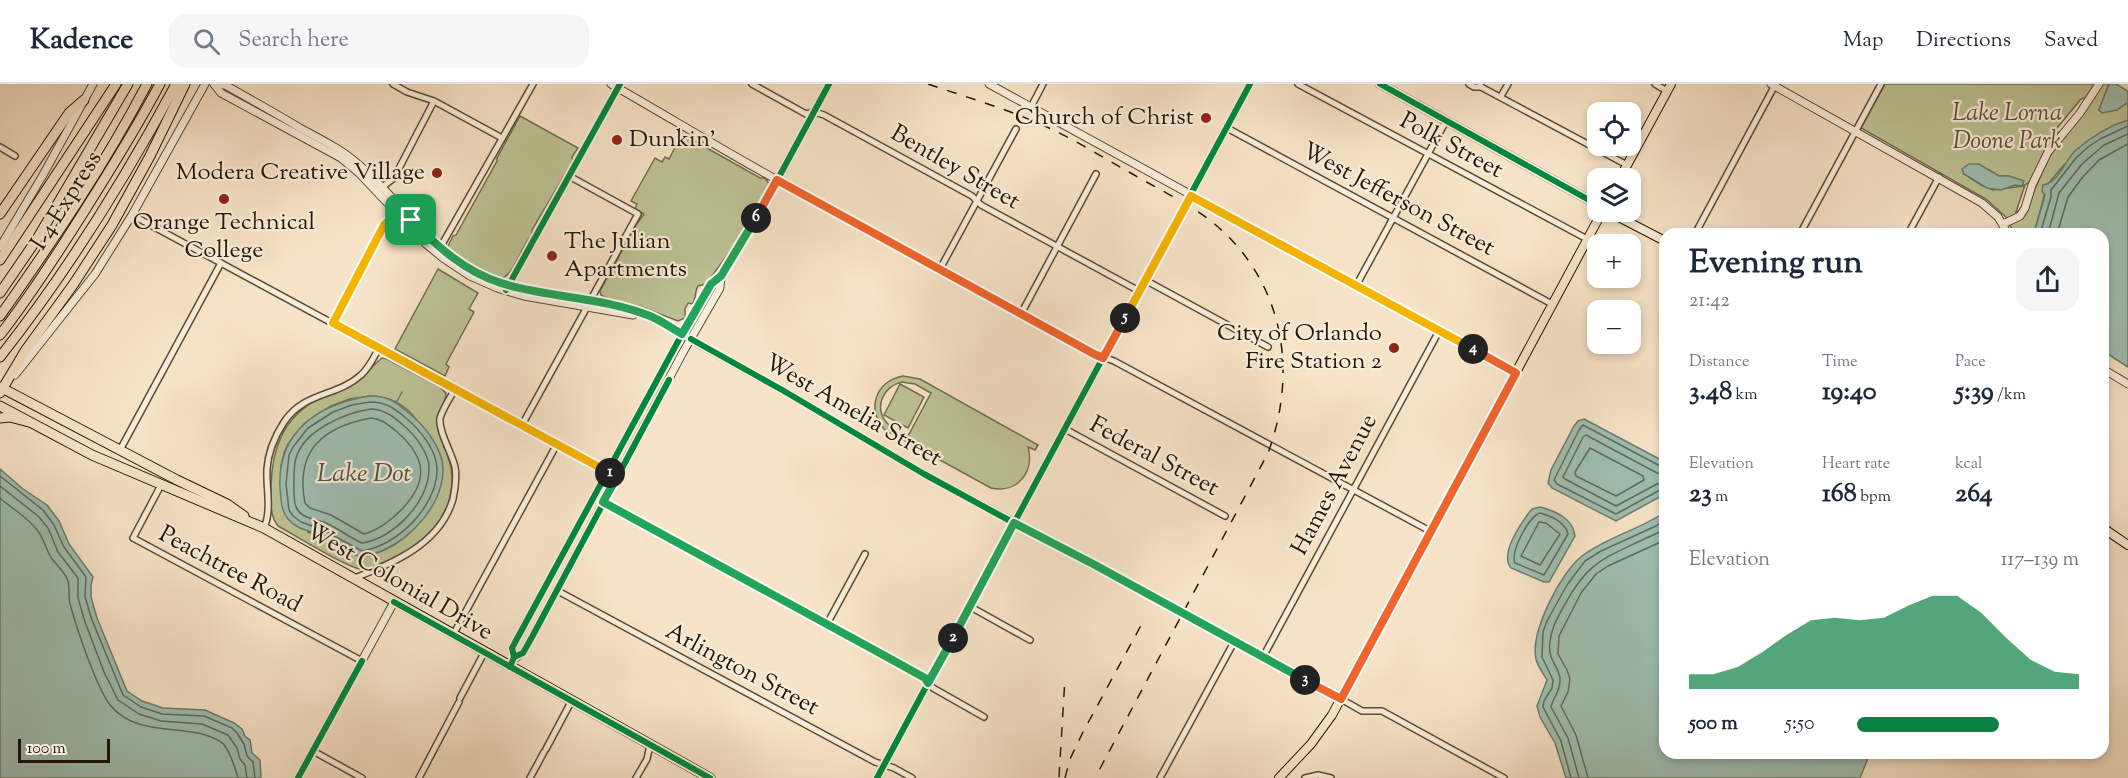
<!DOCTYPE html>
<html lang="en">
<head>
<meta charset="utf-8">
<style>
	:root { --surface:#fff; --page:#f6f6f7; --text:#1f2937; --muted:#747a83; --line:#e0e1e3; --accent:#0b8043 }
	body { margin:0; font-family:"Sorts Mill Goudy",serif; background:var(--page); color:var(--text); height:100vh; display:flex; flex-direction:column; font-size:22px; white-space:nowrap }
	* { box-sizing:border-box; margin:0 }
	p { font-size:20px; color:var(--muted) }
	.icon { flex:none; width:33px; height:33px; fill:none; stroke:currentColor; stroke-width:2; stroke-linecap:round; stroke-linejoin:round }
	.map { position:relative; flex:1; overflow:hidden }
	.side { position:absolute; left:1659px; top:144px; width:450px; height:531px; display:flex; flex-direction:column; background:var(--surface); border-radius:18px; box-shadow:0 3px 9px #0003 }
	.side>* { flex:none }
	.buttons { position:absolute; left:1587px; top:18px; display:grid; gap:12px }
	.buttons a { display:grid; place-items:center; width:54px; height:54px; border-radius:12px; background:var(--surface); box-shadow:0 3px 9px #0003; font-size:30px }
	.scale { position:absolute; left:18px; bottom:15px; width:92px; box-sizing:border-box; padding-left:6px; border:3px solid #241807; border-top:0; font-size:16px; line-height:21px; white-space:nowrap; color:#241807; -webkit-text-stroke:4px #faeddb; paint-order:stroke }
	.pin { position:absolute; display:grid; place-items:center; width:51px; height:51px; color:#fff; margin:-26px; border-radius:12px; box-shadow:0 3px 9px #0006 }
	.km { position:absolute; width:30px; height:30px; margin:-15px; border-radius:50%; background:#222; color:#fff; font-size:16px; line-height:30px; text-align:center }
	.round { display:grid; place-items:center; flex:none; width:63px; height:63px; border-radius:18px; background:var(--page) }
	.head { display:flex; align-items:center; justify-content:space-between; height:102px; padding:0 30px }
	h1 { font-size:33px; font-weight:700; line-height:45px }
	.figures { display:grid; grid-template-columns:repeat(3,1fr); gap:9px; height:102px; padding:6px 30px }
	.figures div { display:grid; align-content:center }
	.figures b { font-size:26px; font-weight:700 }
	.figures small { font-size:16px; font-weight:400 }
	.figures p { font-size:16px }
	.chart { height:168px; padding:12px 30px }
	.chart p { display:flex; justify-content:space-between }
	.chart svg { width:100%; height:108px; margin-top:6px; fill:var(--accent); opacity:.7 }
	ul { padding:0 30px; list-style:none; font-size:20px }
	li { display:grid; grid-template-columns:96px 72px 1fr; align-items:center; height:45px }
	li i { height:15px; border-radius:8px; background:var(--accent) }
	header { display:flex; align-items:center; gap:36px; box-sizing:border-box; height:84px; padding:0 30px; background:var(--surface); border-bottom:2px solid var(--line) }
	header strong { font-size:28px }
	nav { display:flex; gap:33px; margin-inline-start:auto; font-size:21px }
	.search { width:420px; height:54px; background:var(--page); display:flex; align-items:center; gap:15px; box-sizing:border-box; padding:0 21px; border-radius:18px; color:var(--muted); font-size:22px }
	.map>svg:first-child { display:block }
	.green { fill:#bdc395; stroke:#706e4e; stroke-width:1.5; fill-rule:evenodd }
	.water { fill:#9ebeb1; stroke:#6d7c6d; stroke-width:1.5 }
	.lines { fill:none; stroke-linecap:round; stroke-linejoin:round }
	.shore { stroke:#616b5c; stroke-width:1.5 }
	.stream { stroke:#6d7c6d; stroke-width:1.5 }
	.minor-casing { stroke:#594b37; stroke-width:8 }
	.tertiary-casing { stroke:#594b37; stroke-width:9 }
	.secondary-casing { stroke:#241807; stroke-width:10 }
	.primary-casing { stroke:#241807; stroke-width:10 }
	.trunk-casing { stroke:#241807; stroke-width:11 }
	.motorway-casing { stroke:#241807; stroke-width:11 }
	.minor { stroke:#faeddb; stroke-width:5 }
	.tertiary { stroke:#faeddb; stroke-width:7 }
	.secondary { stroke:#faeddb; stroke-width:8 }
	.primary { stroke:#f7e3c7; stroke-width:8 }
	.trunk { stroke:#f7e3c7; stroke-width:9 }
	.motorway { stroke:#f7e3c7; stroke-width:9 }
	.rail { stroke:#241807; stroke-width:1.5; stroke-dasharray:10 10; stroke-linecap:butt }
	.cycleway-casing { stroke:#faeddb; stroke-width:10 }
	.cycleway { stroke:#00873e; stroke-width:6 }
	.split-1-casing { stroke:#fff; stroke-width:12 }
	.split-2-casing { stroke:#fff; stroke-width:12 }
	.split-3-casing { stroke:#fff; stroke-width:12 }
	.split-4-casing { stroke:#fff; stroke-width:12 }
	.split-5-casing { stroke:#fff; stroke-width:12 }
	.split-6-casing { stroke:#fff; stroke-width:12 }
	.split-7-casing { stroke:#fff; stroke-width:12 }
	.split-1 { stroke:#f5b400; stroke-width:8 }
	.split-2 { stroke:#22a559; stroke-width:8 }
	.split-3 { stroke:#22a559; stroke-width:8 }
	.split-4 { stroke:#f0652b; stroke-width:8 }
	.split-5 { stroke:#f5b400; stroke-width:8 }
	.split-6 { stroke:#f0652b; stroke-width:8 }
	.split-7 { stroke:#22a559; stroke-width:8 }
	.poi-dot { fill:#8f2418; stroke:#faeddb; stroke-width:2 }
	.labels { text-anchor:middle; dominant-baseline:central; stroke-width:4.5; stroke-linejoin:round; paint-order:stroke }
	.park-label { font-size:24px; font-style:italic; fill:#5a5439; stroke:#faeddb }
	.poi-label { font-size:24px; fill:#241807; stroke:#faeddb; text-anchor:end }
	.street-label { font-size:24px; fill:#241807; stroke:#faeddb }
	.water-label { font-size:26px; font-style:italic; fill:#4f5242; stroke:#faeddb }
</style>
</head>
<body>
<header>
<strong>Kadence</strong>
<div class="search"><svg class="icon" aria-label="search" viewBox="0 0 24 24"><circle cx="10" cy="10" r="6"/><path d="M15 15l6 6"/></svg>Search here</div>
<nav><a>Map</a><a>Directions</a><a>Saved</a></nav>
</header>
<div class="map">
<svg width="2128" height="694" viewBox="0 0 2128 694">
	<rect width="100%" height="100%" fill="#f7e3c7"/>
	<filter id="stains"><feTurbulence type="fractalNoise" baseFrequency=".00333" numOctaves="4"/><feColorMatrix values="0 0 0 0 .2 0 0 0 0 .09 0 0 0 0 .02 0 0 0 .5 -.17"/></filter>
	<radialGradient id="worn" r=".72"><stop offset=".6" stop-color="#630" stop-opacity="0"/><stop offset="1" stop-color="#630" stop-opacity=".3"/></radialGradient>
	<g class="green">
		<path d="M 1885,0 L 2096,0 L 2089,13 L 2081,15 L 2053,49 L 2060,48 L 2046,67 L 2031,97 L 2025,101 L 2016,128 L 2021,126 L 2012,134 L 2007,134 L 1986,115 L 1861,44 ZM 1989,86 L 1999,92 L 2009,92 L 2023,97 L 2023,102 L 1993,106 L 1981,101 L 1964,90 Z"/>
		<path d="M 2102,0 L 2109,0 L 2099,26 L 2102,28 L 2116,26 L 2128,18 L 2128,36 L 2064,81 L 2047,101 L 2034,150 L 2014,150 L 2010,141 L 2023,132 L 2049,73 Z"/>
		<path d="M 520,32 L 578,64 L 572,73 L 573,77 L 532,146 L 532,151 C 521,162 514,191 502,194 C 489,191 451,175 448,162 L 453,152 L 456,151 L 497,77 L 497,74 Z"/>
		<path d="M 682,50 L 760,94 C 765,93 769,97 769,103 L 743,150 L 706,200 L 698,202 C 694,208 697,214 692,220 L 688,219 L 685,225 L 685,234 L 678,237 L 642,223 L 606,214 L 601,211 L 600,207 L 636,141 L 644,130 L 635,125 L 637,120 L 631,117 L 655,74 L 662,78 L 665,73 L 669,75 Z"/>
		<path d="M 438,185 L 478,209 L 469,225 L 474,228 L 446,280 L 449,283 L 445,292 L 395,265 Z"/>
		<path d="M 382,274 L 387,275 L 440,303 L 446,309 C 446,321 436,328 437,340 C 439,358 452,373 452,392 C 454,434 421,463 386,478 C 378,482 369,486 360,485 C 347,484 293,450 278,442 C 269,431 271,415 271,402 C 272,363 284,332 320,314 C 330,309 342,308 351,302 C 363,294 371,283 382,274 ZM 370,312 C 418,313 428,356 442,394 C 430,433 404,466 361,473 L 320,451 L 308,448 L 281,382 L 284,369 L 288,360 L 304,340 L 316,331 L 331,322 L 350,315 Z"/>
		<path d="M 903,292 L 920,295 L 1038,361 L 1035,366 L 1028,363 C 1035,388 1017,410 991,404 L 885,346 C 866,326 875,297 903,292 ZM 902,298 L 915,300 L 931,309 L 908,352 C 901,348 892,345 887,339 C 873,323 884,302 902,298 Z"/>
		<path d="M 900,300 L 924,313 L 908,344 L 884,331 Z"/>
	</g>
	<g class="water">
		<path d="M 2109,0 L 2116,0 L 2128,7 L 2128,18 L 2117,26 L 2102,29 L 2099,26 Z"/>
		<path d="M 2128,36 L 2128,283 L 2103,267 L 2103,150 L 2034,149 L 2045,111 L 2042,107 L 2043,101 C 2058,99 2065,77 2075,67 C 2091,53 2108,42 2128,36 Z"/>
		<path d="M 1969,80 L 1979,80 L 1999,92 L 2009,92 L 2024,97 L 2022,102 L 2015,101 L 2001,106 L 1987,104 L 1964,90 L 1962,85 Z"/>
		<path d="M 370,312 C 389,312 396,318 410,330 C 425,342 442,364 443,384 C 444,426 400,467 361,473 C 346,469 335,457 321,451 C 309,446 297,446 288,435 C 281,427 281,415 280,404 C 277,347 319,320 370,312 Z"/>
		<path d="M 1584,335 L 1665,378 L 1665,410 L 1616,437 L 1552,404 L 1548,399 L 1551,386 L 1574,342 L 1578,337 Z"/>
		<path d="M 0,385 L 23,405 L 47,421 L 59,437 L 69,460 L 93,493 L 91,501 L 91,513 L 97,534 L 127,607 L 142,617 L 163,624 L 205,626 L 234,639 L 242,645 L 245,652 L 250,656 L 252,669 L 260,676 L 261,694 L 0,694 Z"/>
		<path d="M 1540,423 C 1555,427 1573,434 1575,452 L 1549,498 L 1544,498 L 1511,484 C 1499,470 1522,437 1532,425 Z"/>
		<path d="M 1665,428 L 1665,669 L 1870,669 L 1860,694 L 1566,694 L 1555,659 L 1540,633 L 1537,622 L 1547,596 C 1543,589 1538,583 1536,575 C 1530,548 1561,488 1582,472 C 1607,453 1639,446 1665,428 Z"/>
	</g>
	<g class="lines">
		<g class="shore">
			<path d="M 2040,150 L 2051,113 L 2051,106 L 2076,74 L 2088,63 L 2100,55 L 2128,42"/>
			<path d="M 2048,150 L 2059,109 L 2082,80 L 2104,61 L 2128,50"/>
			<path d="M 2057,150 L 2068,113 L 2082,94 L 2099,76 L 2128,60"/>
			<path d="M 370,318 C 386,318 394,324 406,334 C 420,346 436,365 437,384 C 438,422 397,462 362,467 L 323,446 L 301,438 L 293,432 L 289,426 L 286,400 L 289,371 L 293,363 L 308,344 L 333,328 L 352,321 Z"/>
			<path d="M 371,325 C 385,326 393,332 403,341 C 415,351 429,369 429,384 C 430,417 393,455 362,459 C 350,454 338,444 326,439 C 316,435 303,435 297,425 C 293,418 294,405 294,397 C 294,389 294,381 296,374 C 304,346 345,329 371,325 Z"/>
			<path d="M 371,334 C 382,335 387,340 396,347 C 406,355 417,368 420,381 C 426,409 388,444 364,450 L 331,431 L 310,424 L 305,419 C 295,367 322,343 371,334 Z"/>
			<path d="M 1590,364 L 1643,392 L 1644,396 L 1616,412 L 1576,392 L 1575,388 Z"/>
			<path d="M 1665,383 L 1660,382 L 1583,341 L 1579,346 L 1554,396 L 1557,400 L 1616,430 L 1660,406 L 1665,406"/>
			<path d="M 1665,390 L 1657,389 L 1586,351 L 1583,353 L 1563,393 L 1565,395 L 1616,422 L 1657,400 L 1665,398"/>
			<path d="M 0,392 L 43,426 L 54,441 L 64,463 L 86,493 L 85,513 L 92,536 L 123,611 L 141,623 L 162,630 L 204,632 L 232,644 L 237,649 L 244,660 L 247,672 L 253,678 L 255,694"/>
			<path d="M 0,402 L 38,432 L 48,444 L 58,468 L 78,494 L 78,514 L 85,538 L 104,588 L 118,616 L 139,630 L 161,637 L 202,640 L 228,651 L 237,664 L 240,675 L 245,681 L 247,694"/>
			<path d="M 0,414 C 12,425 28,433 38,447 C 44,455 46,466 52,475 C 57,481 66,490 68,497 C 70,504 68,513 70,520 C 76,542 97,606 111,622 C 140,656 188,637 221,658 C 228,662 236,686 238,694"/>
			<path d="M 1540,429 C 1551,432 1565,438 1568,450 L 1544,491 L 1515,479 C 1510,468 1529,432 1540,429 Z"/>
			<path d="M 1539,438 L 1546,439 L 1560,450 L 1540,481 L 1521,472 Z"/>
			<path d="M 1571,694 L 1561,657 L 1543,623 L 1544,617 L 1552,604 L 1553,596 L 1542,573 L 1543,548 L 1547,537 L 1567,501 L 1585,477 L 1601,467 L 1656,442 L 1665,436"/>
			<path d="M 1579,694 L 1568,654 L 1551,623 C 1553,614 1560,607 1560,597 C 1561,583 1547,578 1550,558 C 1551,544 1558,533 1565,520 C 1587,480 1600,476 1640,457 C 1648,453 1657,450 1665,445"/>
			<path d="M 1588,694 L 1576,651 L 1561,622 L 1568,608 L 1570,595 L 1567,586 L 1558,570 L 1559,552 L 1581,509 L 1596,490 L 1608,482 L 1665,456"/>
		</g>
		<path class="stream" d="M 396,319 L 402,308"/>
		<defs>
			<g id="minor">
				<path d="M 393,0 L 407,8 L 434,17 L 502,54"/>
				<path d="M 752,0 L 806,30 L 814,28 L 824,31 L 972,112 L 981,121 L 1139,207"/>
				<path d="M 1298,0 L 1587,155"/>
				<path d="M 1469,0 L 1474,3 L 1481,3 L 1480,0"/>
				<path d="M 1655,0 L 1667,7"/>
				<path d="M 1481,3 L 1627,81"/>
				<path d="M 1501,12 L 1508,0"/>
				<path d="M 1031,23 L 1043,0"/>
				<path d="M 1227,44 L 1552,220"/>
				<path d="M 0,63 L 15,72"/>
				<path d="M 569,92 L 638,130 L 590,217"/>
				<path d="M 777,96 L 1094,270 L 1114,277 L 1430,447"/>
				<path d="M 381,104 L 394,94 L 434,17"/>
				<path d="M 132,131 L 617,393"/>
				<path d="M 1695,150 L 1775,1"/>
				<path d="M 1800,150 L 1881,0"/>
				<path d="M 1908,150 L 1939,93"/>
				<path d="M 440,164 L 533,0"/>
				<path d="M 940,185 L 1016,45"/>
				<path d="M 1145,196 L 1268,263"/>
				<path d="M 508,202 L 620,0"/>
				<path d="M 1356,202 L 1446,37"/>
				<path d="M 1021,230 L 1096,90"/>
				<path d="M 333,239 L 382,145 L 397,129"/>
				<path d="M 522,341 L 587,223"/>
				<path d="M 1065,345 L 1225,432"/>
				<path d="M 120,366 L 221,179"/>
				<path d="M 161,401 L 133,454 L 362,577"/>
				<path d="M 603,418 L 921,592 L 933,604 L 984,633"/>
				<path d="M 264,444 C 272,426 266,405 267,385 C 268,369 275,352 284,338 C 305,307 337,313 361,291 C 369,284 374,273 379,264"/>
				<path d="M 355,494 C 395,478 440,460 453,415 C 455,405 457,394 455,383 C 452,369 438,347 440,334 C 443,324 450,314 455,305"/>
				<path d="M 556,506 L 875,678 L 894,684 L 912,694"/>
				<path d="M 969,522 L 1030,556"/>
				<path d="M 827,540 L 865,470"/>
				<path d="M 453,551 L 557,360"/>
				<path d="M 1263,573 L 1439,247"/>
				<path d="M 460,614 L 484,569"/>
				<path d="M 1341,615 L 1362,627 L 1382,627 L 1504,694"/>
				<path d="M 546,665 L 571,618"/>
				<path d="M 313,667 L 362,694"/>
				<path d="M 419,694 L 459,618"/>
				<path d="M 530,694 L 544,668"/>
				<path d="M 636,694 L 647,675 L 650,661"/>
				<path d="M 1160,694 L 1234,558"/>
				<path d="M 1305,694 L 1318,691 L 1331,694"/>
			</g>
			<g id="tertiary">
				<path d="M 214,0 L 225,1 C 250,15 275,29 300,44 C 320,55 341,65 358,80 C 396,112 423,158 467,183 C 506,206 550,210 594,218 C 622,223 651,228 674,246 L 784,307 L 924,390 L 1341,615"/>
				<path d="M 214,0 L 221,9 L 341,74 L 359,89 L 426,160 L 443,174 L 470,192 L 497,204 L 524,212 L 633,231"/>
				<path d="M 611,0 C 667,32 721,65 777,96"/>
				<path d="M 989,0 L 1516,289"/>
				<path d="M 1771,0 L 1982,119 L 1998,133 L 2008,150"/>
				<path d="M 2003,140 L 2020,132 L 2025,124 L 2032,101 L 2048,68 L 2080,29 L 2099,0"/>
				<path d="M 0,163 L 43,91 L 93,0"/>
				<path d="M 2103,285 L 2128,300"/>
				<path d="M 15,291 L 95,190 L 132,131 L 205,0"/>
				<path d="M 514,573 L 512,564 L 682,250 L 711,200 L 721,192 L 745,156 L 829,0"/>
				<path d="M 514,575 L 523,569 L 532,553 L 682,270 L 720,204 L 721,192"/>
				<path d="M 298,694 L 394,518"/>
				<path d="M 877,694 L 1250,0"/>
			</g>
			<g id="secondary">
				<path d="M 1380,0 L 1598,121"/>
				<path d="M 1609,128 L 1665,157"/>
				<path d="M 2103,444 L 2128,461"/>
			</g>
			<g id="primary">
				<path d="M 1620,94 L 1671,0"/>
				<path d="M 1279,694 L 1311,660 L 1332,631 L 1602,128"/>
			</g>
			<g id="trunk">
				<path d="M 0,303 L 177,396 L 227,420 L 244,432"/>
				<path d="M 0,322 L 92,371 L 264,444 L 710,694"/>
			</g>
			<g id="motorway">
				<path d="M 0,130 L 69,29 L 84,16"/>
				<path d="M 0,176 L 116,0"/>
				<path d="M 0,209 L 37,155 L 128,0"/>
				<path d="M 0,232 C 53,157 104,82 147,0"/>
				<path d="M 0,251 C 31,211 58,169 85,126 C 111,85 137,43 160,0"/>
				<path d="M 0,273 C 67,188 125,95 176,0"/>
				<path d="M 0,309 L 25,267 L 73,201 L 112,141 L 150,72 L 185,0"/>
				<path d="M 0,334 L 10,333 L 29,338"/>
			</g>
		</defs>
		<use href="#minor" class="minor-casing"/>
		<use href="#tertiary" class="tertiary-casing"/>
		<use href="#secondary" class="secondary-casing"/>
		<use href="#primary" class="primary-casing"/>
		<use href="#trunk" class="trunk-casing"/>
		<use href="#motorway" class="motorway-casing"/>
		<use href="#minor" class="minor"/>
		<use href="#tertiary" class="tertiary"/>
		<use href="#secondary" class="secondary"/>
		<use href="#primary" class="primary"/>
		<use href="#trunk" class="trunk"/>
		<use href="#motorway" class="motorway"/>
		<g class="rail">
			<path d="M 928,0 C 966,13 1004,24 1040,40 C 1071,53 1100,72 1129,88 C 1156,104 1186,118 1211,137 C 1283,195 1299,285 1268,369 L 1095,694"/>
			<path d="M 1059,693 L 1065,594"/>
			<path d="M 1065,694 L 1070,675 L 1083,648 L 1145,534"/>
		</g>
		<defs>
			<g id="cycleway">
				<path d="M 1380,0 L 1598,121"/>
				<path d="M 506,206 L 620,0"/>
				<path d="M 691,255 L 784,307 L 924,390 L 1014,439"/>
				<path d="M 394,518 L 710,694"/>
				<path d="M 514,573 L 512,564 L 682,250 L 711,200 L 721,192 L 745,156 L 829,0"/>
				<path d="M 510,583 L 514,573 L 523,569 L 532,553 L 669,296"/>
				<path d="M 298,694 L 362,577"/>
				<path d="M 877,694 L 1250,0"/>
			</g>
		</defs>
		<use href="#cycleway" class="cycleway-casing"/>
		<use href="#cycleway" class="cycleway"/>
	</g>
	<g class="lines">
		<defs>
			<path id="split-1" d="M 411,136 L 401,129 L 397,129 L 384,141 L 333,239 L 610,389"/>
			<path id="split-2" d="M 610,389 L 617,393 L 603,418 L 887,573 L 925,594 L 928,599 L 953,554"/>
			<path id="split-3" d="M 953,554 L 1014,439 L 1095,481 L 1305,596"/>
			<path id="split-4" d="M 1305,596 L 1341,615 L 1516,289 L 1473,265"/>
			<path id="split-5" d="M 1125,234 L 1191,112 L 1473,265"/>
			<path id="split-6" d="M 756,134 L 777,96 L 1094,270 L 1103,274 L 1125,234"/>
			<path id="split-7" d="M 411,136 C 437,162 465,188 501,199 C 549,214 603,213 650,232 C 662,237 671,244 682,250 L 711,200 L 721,192 L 756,134"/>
		</defs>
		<use href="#split-1" class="split-1-casing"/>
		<use href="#split-2" class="split-2-casing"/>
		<use href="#split-3" class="split-3-casing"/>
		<use href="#split-4" class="split-4-casing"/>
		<use href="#split-5" class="split-5-casing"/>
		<use href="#split-6" class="split-6-casing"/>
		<use href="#split-7" class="split-7-casing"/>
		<use href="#split-1" class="split-1"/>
		<use href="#split-2" class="split-2"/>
		<use href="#split-3" class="split-3"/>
		<use href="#split-4" class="split-4"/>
		<use href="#split-5" class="split-5"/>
		<use href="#split-6" class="split-6"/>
		<use href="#split-7" class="split-7"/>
	</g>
	<g class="poi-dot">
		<circle cx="1206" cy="34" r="6"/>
		<circle cx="617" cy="56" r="6"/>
		<circle cx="437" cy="89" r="6"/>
		<circle cx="224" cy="115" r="6"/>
		<circle cx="552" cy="172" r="6"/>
		<circle cx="1394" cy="264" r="6"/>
	</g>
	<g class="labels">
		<g class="park-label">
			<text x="2007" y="30">Lake Lorna<tspan x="2007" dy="28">Doone Park</tspan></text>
		</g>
		<g class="poi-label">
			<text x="1194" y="34">Church of Christ</text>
			<text x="629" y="56" text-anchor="start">Dunkin'</text>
			<text x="425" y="89">Modera Creative Village</text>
			<text x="224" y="139" text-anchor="middle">Orange Technical<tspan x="224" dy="28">College</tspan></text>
			<text x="564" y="158" text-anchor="start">The Julian<tspan x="564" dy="28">Apartments</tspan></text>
			<text x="1382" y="250">City of Orlando<tspan x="1382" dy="28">Fire Station 2</tspan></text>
		</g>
		<g class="street-label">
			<text transform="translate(1451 62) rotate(28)">Polk Street</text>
			<text transform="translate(955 84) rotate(30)">Bentley Street</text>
			<text transform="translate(1398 116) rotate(28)">West Jefferson Street</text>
			<text transform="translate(67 117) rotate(-58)">I-4 Express</text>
			<text transform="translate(853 327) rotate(30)">West Amelia Street</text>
			<text transform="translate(1154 373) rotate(28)">Federal Street</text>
			<text transform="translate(1335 401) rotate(-62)">Hames Avenue</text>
			<text transform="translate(230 486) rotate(28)">Peachtree Road</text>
			<text transform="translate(399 498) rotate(30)">West Colonial Drive</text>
			<text transform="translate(742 586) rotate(28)">Arlington Street</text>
		</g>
		<g class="water-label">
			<text x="364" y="390">Lake Dot</text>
		</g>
	</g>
	<rect width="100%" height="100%" filter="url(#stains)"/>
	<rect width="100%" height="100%" fill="url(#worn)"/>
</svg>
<div class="buttons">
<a><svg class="icon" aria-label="locate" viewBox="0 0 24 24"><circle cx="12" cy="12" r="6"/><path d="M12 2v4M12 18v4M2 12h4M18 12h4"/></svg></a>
<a><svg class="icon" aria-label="layers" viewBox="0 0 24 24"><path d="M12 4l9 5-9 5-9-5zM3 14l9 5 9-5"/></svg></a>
<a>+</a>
<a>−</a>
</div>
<div class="scale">100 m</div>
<div class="pin" style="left:411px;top:136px;background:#1e9e55"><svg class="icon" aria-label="arrive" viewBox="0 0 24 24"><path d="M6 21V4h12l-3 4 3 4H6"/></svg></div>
<b class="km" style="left:610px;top:389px">1</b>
<b class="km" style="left:953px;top:554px">2</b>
<b class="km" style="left:1305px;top:596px">3</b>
<b class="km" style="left:1473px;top:265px">4</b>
<b class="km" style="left:1125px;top:234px">5</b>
<b class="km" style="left:756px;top:134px">6</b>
<section class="side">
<div class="head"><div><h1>Evening run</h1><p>21:42</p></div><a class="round"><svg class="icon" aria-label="share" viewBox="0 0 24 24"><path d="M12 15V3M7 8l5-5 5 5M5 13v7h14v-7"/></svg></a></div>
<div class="figures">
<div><p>Distance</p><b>3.48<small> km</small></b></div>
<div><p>Time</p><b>19:40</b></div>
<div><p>Pace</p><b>5:39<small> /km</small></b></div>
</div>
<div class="figures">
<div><p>Elevation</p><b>23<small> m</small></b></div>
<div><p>Heart rate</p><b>168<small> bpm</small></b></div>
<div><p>kcal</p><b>264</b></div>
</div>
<div class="chart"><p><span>Elevation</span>117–139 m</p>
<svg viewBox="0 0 160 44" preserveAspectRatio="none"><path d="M0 44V38L10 38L20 35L30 29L40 22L50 16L60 15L70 16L80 15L90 10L100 6L110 6L120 13L130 23L140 32L150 37L160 38V44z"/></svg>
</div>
<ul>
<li><b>500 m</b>5:50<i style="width:64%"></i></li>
</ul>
</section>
</div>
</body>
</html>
